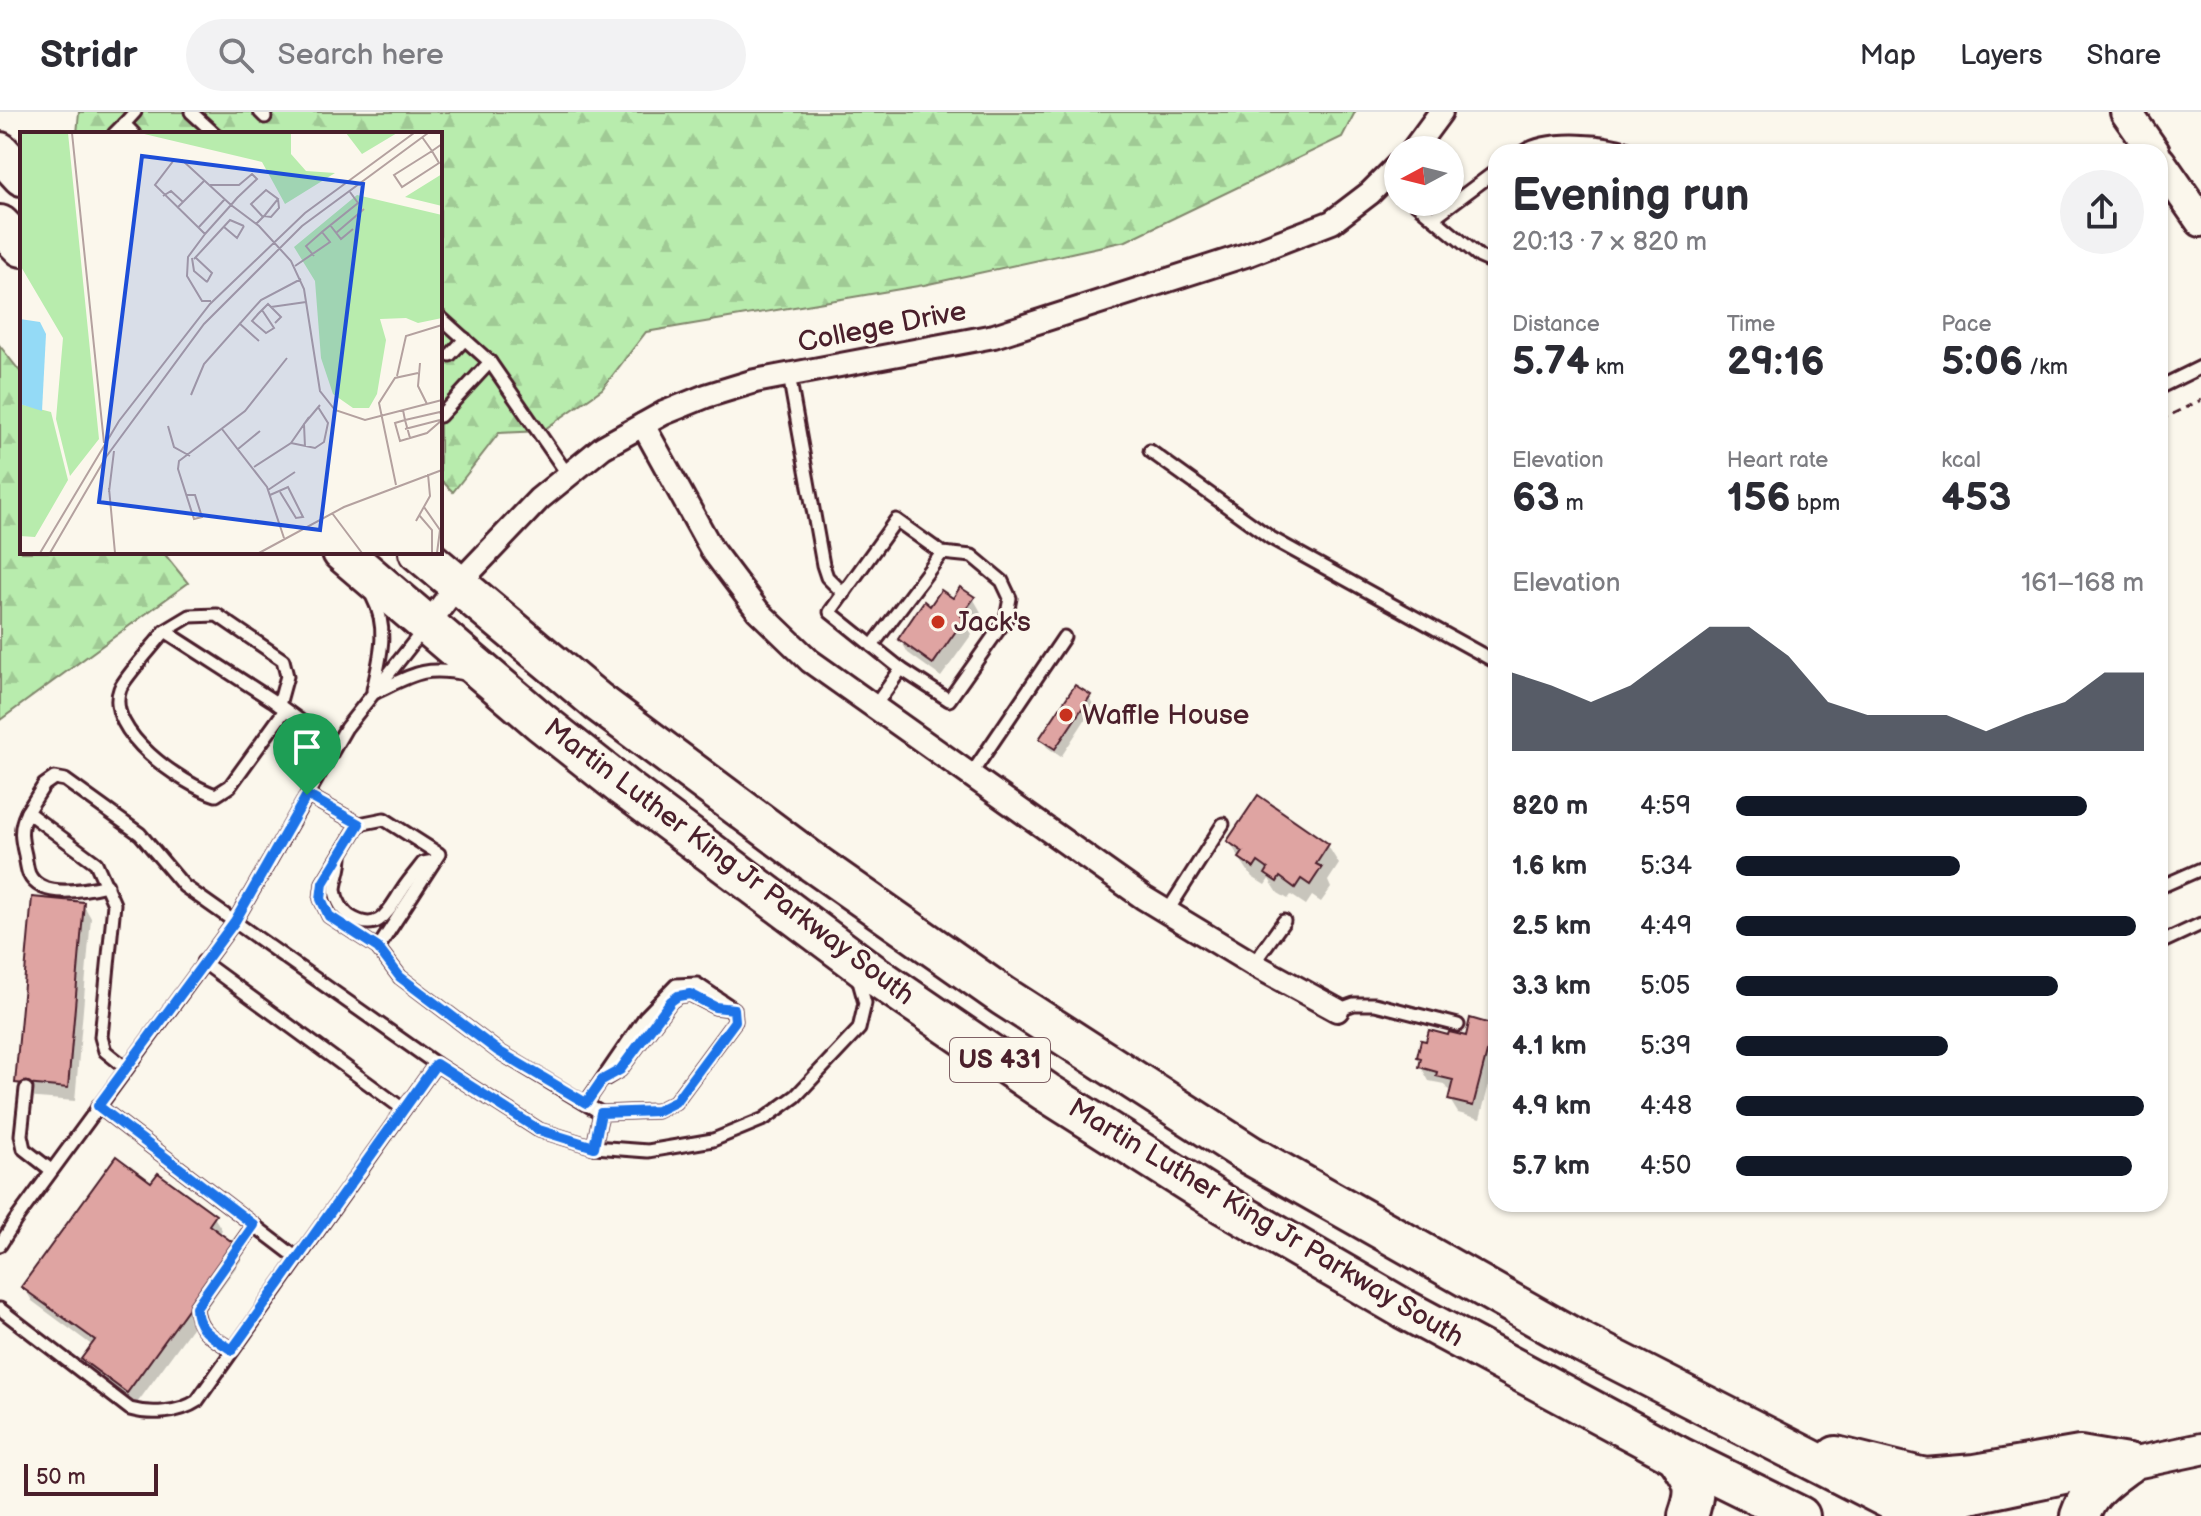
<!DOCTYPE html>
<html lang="en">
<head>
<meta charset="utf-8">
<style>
	:root { --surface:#fff; --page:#f2f2f3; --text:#2b2b33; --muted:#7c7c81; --line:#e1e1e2; --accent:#111827 }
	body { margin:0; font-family:"Balsamiq Sans",sans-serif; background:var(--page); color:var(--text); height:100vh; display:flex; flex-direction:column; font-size:30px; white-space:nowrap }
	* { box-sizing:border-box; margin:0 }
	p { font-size:26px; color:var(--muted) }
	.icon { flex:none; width:44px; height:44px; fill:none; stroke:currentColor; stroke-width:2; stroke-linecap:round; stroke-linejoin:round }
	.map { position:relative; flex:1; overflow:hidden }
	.panel { position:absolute; left:1488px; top:32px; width:680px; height:1068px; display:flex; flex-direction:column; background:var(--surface); border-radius:24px; box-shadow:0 2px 6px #0004 }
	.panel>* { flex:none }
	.needle { width:52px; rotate:263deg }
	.buttons { position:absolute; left:1384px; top:24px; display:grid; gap:16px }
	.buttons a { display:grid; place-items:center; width:80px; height:80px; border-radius:50%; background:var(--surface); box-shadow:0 2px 6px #0004; font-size:40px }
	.scale { position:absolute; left:24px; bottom:20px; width:134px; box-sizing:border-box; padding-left:8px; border:4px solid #4a1f2b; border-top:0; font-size:22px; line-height:28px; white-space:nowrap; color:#4a1f2b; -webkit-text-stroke:6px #fbf7ec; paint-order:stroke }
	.pin { position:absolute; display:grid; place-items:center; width:68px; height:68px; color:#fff; margin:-82px -34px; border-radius:50% 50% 50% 0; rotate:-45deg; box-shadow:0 0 8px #0007 }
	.pin .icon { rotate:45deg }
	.round { display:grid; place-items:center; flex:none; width:84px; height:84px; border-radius:42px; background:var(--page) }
	.overview { display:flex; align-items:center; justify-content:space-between; height:136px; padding:0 24px }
	h1 { font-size:44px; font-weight:600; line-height:60px }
	.metrics { display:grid; grid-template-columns:repeat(3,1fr); gap:12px; height:136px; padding:8px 24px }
	.metrics div { display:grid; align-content:center }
	.metrics b { font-size:40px; font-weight:600 }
	.metrics small { font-size:22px; font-weight:400 }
	.metrics p { font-size:22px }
	.chart { height:224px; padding:16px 24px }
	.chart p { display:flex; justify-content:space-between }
	.chart svg { width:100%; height:144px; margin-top:8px; fill:var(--accent); opacity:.7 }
	ul { padding:0 24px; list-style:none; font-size:26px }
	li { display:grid; grid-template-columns:128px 96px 1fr; align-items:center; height:60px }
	li i { height:20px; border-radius:10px; background:var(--accent) }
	header { display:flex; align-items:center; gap:48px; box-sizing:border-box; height:112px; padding:0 40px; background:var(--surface); border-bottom:2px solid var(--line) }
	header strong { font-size:38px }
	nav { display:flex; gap:44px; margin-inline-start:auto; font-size:28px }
	.search { width:560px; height:72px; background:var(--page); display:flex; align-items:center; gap:20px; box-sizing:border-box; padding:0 28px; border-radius:44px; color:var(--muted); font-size:30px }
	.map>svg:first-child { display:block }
	.forest { fill:url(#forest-firs); stroke:#81866c; stroke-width:2 }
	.shadow { fill:#0003 }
	.building { fill:#dfa4a2; stroke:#4a1f2b; stroke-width:2 }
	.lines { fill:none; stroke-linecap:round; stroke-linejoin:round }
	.lane-casing { stroke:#4a1f2b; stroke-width:17 }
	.street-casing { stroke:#4a1f2b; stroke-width:28 }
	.secondary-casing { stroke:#4a1f2b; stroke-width:36 }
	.highway-casing { stroke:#4a1f2b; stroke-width:44 }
	.path { stroke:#4a1f2b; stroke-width:3; stroke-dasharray:8 6; stroke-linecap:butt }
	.lane { stroke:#fbf7ec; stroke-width:11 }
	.street { stroke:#fbf7ec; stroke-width:22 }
	.secondary { stroke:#fbf7ec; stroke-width:30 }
	.highway { stroke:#fbf7ec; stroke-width:38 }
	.route-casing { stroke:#fff; stroke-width:16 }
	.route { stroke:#1a73e8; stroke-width:10 }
	.poi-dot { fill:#c8321e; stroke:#fbf7ec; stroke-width:3 }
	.labels { text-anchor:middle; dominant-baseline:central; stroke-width:6; stroke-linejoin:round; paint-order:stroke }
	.shield { fill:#fbf7ec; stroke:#7f6065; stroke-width:2 }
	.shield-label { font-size:26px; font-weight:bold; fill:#4a1f2b }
	.street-label { font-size:28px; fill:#4a1f2b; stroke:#fbf7ec }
	.poi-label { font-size:28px; fill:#4a1f2b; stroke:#fbf7ec; text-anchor:start }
	.inset-road { fill:none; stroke:#b4a19f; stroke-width:2 }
	.view { fill:#1d4ed8; fill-opacity:0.15; stroke:#1d4ed8; stroke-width:4 }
	.inset-edge { fill:none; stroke:#4a1f2b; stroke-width:4 }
</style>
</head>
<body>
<header>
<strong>Stridr</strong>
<div class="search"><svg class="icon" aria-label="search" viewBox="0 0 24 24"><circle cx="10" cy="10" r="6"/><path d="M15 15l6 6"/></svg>Search here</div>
<nav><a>Map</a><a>Layers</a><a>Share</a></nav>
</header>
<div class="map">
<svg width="2201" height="1404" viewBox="0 0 2201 1404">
	<defs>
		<pattern id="forest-firs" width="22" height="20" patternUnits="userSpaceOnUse" patternTransform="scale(2)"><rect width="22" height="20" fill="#b8ecad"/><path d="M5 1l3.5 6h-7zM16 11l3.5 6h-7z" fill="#a0ca95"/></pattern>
	</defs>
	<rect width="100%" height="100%" fill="#fbf7ec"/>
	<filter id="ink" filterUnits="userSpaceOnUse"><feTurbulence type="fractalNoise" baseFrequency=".0125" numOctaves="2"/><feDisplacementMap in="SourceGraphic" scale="16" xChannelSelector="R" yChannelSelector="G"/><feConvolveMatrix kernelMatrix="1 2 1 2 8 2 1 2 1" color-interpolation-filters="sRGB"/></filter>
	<g filter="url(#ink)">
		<g class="forest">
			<path d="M 79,0 L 1355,0 L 1342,25 L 1126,129 L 924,173 L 646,220 L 602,277 L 542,319 L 499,321 L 453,380 L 440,367 L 440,22 L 77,22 Z"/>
			<path d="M 0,234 L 22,262 L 22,440 L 163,440 L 188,471 L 0,608 Z"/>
		</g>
		<g class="shadow">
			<path d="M 973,486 L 981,500 L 969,517 L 972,522 L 941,565 L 908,541 L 900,527 L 931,496 L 953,489 Z"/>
			<path d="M 1089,585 L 1094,594 L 1061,645 L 1047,635 L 1042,627 Z"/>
			<path d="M 1258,686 L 1328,734 L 1339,752 L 1328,769 L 1331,776 L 1321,790 L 1312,784 L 1306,793 L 1291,783 L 1288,787 L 1278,781 L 1269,767 L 1265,773 L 1252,765 L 1240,747 L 1229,729 Z"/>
			<path d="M 83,792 L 91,806 L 75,989 L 25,985 L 17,971 Z"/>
			<path d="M 1492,914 L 1496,921 L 1496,945 L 1480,1007 L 1458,1001 L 1450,988 L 1452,979 L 1447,977 L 1444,972 L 1429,969 L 1421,955 L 1422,950 L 1419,944 Z"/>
			<path d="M 151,1073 L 214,1105 L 222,1118 L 219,1122 L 234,1133 L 242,1147 L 135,1294 L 91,1261 L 83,1247 L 93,1234 L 32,1189 L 24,1175 Z"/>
		</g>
		<g class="building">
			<path d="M 960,475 L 975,485 L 961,504 L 965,506 L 933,552 L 898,527 L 924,489 L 930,494 L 941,478 L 953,486 Z"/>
			<path d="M 1075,573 L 1091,583 L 1055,637 L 1039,627 Z"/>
			<path d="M 1258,683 L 1329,732 L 1316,752 L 1322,755 L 1310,773 L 1301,767 L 1295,776 L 1280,765 L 1277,770 L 1265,762 L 1268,757 L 1258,750 L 1254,756 L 1239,746 L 1243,740 L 1227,729 Z"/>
			<path d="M 32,785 L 84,790 L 68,976 L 15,971 Z"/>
			<path d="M 1470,906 L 1494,913 L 1473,994 L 1448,988 L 1453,968 L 1436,964 L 1437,960 L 1419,955 L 1421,946 L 1417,945 L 1421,928 L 1426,929 L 1429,918 L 1448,923 L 1449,920 L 1466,924 Z"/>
			<path d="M 116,1044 L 151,1070 L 158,1061 L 216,1103 L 209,1113 L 235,1132 L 127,1281 L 81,1247 L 95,1228 L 21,1175 Z"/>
		</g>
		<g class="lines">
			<defs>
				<g id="lane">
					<path d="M 191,0 L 215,22"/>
					<path d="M 260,0 L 265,5"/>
					<path d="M 124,12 L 135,0"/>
					<path d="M 114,22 L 124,12 L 134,22"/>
					<path d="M 1523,40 C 1549,23 1609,28 1637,40"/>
					<path d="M 1385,66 L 1398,77"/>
					<path d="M 1414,90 L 1480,145 L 1496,152"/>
					<path d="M 1433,106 L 1496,59"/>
					<path d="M 440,205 L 490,250 L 568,363"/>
					<path d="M 450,243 L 465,227"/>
					<path d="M 789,263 L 823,453 L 827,465 L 844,482"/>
					<path d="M 2160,275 L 2201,255"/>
					<path d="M 440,304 L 490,250"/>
					<path d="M 1150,339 L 1271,426 L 1496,550"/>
					<path d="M 165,519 L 190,504 L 217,503 L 283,548 L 287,564 L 279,593"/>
					<path d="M 872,534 L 942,441 L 972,444 L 1002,469 L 1010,486 L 1006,507 L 949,588 L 901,557 L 830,500 L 896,408 L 942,441"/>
					<path d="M 373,578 C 380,546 389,516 373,486"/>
					<path d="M 376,580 C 414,562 423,554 466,562"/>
					<path d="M 874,595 L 901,557"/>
					<path d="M 285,598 L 230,674 L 216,683 C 183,673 104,619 120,577 C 124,566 156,531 165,519 L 272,588 L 335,634"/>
					<path d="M 970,664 L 1064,525"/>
					<path d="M 307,683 L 359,712 L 384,707 L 439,742 L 378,836"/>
					<path d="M 27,700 C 19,716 21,726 25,743 C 26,749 27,757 29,762 C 41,788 86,778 107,773"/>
					<path d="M 359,712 L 323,771 L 321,787 L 329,804 L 378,836 L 400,865 L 498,939 L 601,1001"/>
					<path d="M 341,741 C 342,757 335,768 335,778 C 336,788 343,800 351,805 C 380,823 389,797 403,777 C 409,768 416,760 423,751 L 434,749"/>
					<path d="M 2160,775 L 2201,757"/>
					<path d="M 1167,800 L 1223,712"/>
					<path d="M 2160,831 L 2201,812"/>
					<path d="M 203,850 L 403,997"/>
					<path d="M 1253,852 L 1284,809"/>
					<path d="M 1337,898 L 1354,892 L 1375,892 L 1458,913"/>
					<path d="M 436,952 L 539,1018 L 594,1035 L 648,1039 L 713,1028 L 764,1007 L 796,984 L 859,917 L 865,891 L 858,866"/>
					<path d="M 605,967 L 620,958 L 671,889 L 678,884 L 690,882 L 715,895 L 733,897"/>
					<path d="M 26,977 L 21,1023 L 24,1037 L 51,1058"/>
					<path d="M 586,991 L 645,905 L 676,873 L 697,872 L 734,897 L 735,909 L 675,990 L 657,999 L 601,1001 L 594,1035"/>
					<path d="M 98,994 L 297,1146"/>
					<path d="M 0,1133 L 15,1109 L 235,809 L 346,616 L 424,517"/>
					<path d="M 0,1197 L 130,1297 C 151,1303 179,1301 197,1289 L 436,952 L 184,774 L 140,722 L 65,668 L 54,666 L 44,673 L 27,700 L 96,751 L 114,792 L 101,925 L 105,939 L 126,956"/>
					<path d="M 232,1238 C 214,1226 197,1219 196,1195 L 254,1113"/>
				</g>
				<g id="street">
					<path d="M 1413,38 L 1441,0"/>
					<path d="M 643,313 L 712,438 L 758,499 L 810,549 L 1144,786 L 1253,852 L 1337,898"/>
					<path d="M 427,514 L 457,473 L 539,387 L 603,335 L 664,301 L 706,284 L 755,269 L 994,224 L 1249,142 L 1332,110 L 1370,81 L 1398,53"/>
				</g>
				<g id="secondary">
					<path d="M 2126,0 L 2154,40"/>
					<path d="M 2160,50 L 2201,109"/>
					<path d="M 1899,1401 L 2201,1337"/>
				</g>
				<g id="highway">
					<path d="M 0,40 L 22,64"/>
					<path d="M 0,113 L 22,135"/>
					<path d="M 342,440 L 541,610 L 623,675 L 873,862 L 1046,980 L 1223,1092 L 1404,1197 L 1676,1343 L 1800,1404"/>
					<path d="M 419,440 L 598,590 L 815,752 L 1003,884 L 1250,1043 L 1577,1228 L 1922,1404"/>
					<path d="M 1676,1343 C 1693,1369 1699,1373 1688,1404"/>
					<path d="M 1836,1344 L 1925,1366 L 1975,1362 L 2080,1344 L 2127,1352"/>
					<path d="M 2080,1404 C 2088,1379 2107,1367 2127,1352"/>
				</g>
			</defs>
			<use href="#lane" class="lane-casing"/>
			<use href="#street" class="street-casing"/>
			<use href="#secondary" class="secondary-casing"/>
			<use href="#highway" class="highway-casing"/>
			<path class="path" d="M 2160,308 L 2201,288"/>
			<use href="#lane" class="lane"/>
			<use href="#street" class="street"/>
			<use href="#secondary" class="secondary"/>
			<use href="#highway" class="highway"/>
		</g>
	</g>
	<g class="lines" filter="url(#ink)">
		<defs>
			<path id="route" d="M 307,683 L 359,712 L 323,771 L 321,787 L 329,804 L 378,836 L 400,865 L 498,939 L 586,991 L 602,968 L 620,958 L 671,889 L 678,884 L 690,882 L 715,895 L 734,897 L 735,909 L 675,990 L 657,999 L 601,1001 L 594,1035 L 539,1018 L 436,952 L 232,1238 C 215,1226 196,1219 196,1195 L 254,1113 L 98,994 L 235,809 Z"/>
		</defs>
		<use href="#route" class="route-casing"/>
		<use href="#route" class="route"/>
	</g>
	<g class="poi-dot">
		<circle cx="938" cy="510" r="8"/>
		<circle cx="1066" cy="603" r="8"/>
	</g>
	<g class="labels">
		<rect class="shield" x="950" y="926" width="100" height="44" rx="6"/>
		<g class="shield-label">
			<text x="1000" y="948">US 431</text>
		</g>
		<g class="street-label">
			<text transform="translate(882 215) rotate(-11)">College Drive</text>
			<text transform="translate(729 750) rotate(37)">Martin Luther King Jr Parkway South</text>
			<text transform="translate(1266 1111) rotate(31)">Martin Luther King Jr Parkway South</text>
		</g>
		<g class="poi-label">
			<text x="954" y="510">Jack's</text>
			<text x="1082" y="603">Waffle House</text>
		</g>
	</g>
	<g transform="translate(20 20)">
		<rect width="422" height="422" fill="#fbf7ec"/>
		<path d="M 48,1 L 79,307 L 50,344 L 36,287 L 43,206 L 0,133 L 0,2 ZM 120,1 L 271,1 L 271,22 L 286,39 L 315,41 L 265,72 L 242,30 ZM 326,1 L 377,1 L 342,22 ZM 422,42 L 422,74 L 385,65 ZM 337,63 L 422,83 L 422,186 L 398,191 L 386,186 L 360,187 L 366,208 L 357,262 L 349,276 L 333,276 L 313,262 L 301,226 L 295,149 L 274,115 ZM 0,272 L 31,280 L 48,348 L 15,405 L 0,404 Z" fill="#b8ecad"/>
		<path d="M 0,187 L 20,190 L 26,202 L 22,279 L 0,272 Z" fill="#94daf6"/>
		<path class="inset-road" d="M 52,1 L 84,311M 402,5 L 412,19 L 419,31 L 382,55 L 374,43 L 412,19 L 422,12M 190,53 L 219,53 L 232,42 L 237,47 L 217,66 L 211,73 L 185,102 L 135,53 L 154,28 L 162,28 L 211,73 L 239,94 L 271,129 L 284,157 L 300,259 L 315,278 L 345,288 L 422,268M 143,64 L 151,59 L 163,70M 157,76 L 185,48M 244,84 L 251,85 L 259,76 L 258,67M 236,92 L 245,83 L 258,67 L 246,58 L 231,72 L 243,85M 310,93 L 321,107 L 333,97M 204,95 L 217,106 L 224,94M 178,96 L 205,67M 316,101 L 344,77M 185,102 L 168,125 L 167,144 L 182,169 L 191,169M 294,124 L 286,114 L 302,100M 175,125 L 192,141 L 187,150M 172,126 L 174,139 L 187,150M 174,127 L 210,88 L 224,94M 275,134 L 310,110 L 302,100 L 338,71 L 330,60M 251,175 L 286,170M 242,178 L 254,196 L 246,201 L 232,189 L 238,182 L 248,172 L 261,185 L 255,191M 219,191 L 239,209M 400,231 L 398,254 L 407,272M 377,244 L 386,204 L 422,193M 171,263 L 184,232 L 241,168 L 281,147M 383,278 L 385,288 L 375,291 L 380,309 L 407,301 L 422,288M 148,294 L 154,315 L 170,324M 202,297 L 247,355 L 264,406M 385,297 L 420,288M 390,306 L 385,288 L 420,280 L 422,285M 271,311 L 295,316 L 304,310 L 308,291 L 298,275M 285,315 L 284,292 L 300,273M 218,317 L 240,299M 234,335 L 271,311 L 289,285M 376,353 L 359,271 L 375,246 L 398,241M 89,356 L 95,421M 248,358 L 275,340M 89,360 L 94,319M 167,363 L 175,363 L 182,385 L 174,387 L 158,337 L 159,329 L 225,279 L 267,226M 250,363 L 268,355 L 283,385 L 276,386 L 260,360M 404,375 L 420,398 L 417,421M 312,381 L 342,421M 399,383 L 412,398 L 412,421M 396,389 L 410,364 L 408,342M 20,421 L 99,289 L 190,172 L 285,81 L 394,1M 30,421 L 86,325 L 184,192 L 282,94 L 408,1M 239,421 L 324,375 L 422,338"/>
		<path class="view" d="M 122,24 L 343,52 L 300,398 L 79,370 Z"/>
		<rect width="422" height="422" class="inset-edge"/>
	</g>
</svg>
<div class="buttons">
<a><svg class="needle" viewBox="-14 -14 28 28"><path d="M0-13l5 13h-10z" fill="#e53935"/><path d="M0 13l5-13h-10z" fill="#7c7c81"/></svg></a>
</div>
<div class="scale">50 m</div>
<div class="pin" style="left:307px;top:683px;background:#1e9e55"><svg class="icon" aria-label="arrive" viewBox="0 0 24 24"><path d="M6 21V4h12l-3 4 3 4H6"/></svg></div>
<section class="panel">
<div class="overview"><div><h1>Evening run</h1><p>20:13 · 7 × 820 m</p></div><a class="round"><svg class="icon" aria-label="share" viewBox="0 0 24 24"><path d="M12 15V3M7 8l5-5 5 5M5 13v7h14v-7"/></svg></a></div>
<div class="metrics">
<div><p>Distance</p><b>5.74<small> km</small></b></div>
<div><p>Time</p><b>29:16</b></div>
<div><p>Pace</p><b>5:06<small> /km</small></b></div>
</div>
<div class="metrics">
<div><p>Elevation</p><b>63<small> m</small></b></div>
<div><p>Heart rate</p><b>156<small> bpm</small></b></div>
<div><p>kcal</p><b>453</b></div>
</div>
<div class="chart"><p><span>Elevation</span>161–168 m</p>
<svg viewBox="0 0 160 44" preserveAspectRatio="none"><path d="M0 44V20L10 24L20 29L30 24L40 15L50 6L60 6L70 15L80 29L90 33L100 33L110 33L120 38L130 33L140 29L150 20L160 20V44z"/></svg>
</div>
<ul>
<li><b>820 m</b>4:59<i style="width:86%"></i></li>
<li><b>1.6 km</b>5:34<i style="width:55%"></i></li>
<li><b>2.5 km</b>4:49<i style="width:98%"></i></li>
<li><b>3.3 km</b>5:05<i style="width:79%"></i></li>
<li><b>4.1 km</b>5:39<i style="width:52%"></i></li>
<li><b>4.9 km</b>4:48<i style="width:100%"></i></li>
<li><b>5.7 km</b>4:50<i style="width:97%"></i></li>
</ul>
</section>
</div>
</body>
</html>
